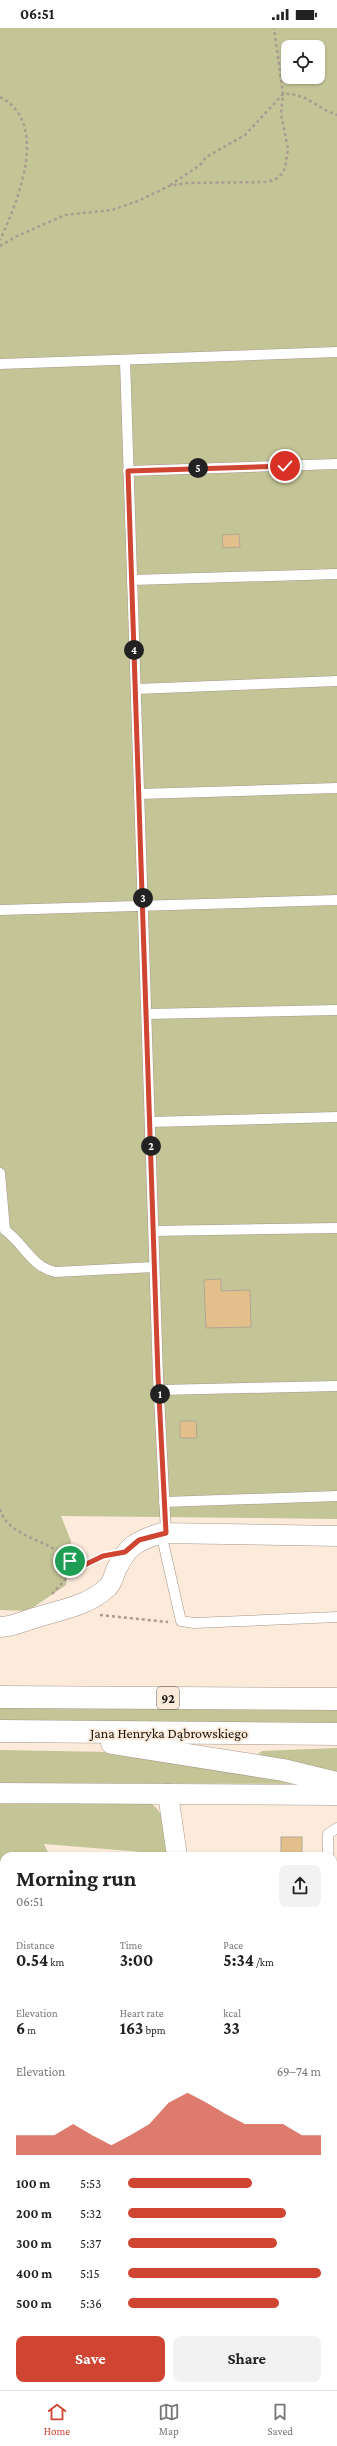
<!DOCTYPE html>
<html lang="en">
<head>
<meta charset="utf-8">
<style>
	:root { --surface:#fff; --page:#f2f2f2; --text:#222; --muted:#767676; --line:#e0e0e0; --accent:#d04432 }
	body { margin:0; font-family:"Crimson Pro",serif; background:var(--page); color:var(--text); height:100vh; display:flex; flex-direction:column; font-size:15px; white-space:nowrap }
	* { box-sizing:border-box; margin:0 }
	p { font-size:13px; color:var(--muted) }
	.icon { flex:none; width:22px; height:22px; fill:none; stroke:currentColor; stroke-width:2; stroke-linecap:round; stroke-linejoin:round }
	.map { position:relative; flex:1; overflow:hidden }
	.sheet { position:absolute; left:0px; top:1824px; width:337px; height:538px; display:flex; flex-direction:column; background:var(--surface); border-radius:12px 12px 0 0; box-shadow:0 1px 3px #0004 }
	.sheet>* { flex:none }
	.tools { position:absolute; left:281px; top:12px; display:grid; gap:8px }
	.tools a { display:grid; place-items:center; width:44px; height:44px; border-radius:8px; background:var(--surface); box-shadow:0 1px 3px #0004; font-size:20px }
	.pin { position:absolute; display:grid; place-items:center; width:34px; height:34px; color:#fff; margin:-17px; border:2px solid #fff; border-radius:50%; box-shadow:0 1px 4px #0007 }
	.km { position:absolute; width:20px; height:20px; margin:-10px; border-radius:50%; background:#222; color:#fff; font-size:11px; line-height:20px; text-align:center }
	.round { display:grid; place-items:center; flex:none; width:42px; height:42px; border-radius:8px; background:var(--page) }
	.head { display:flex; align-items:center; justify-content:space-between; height:68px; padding:0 16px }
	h1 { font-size:22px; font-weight:700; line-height:30px }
	.stats { display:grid; grid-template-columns:repeat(3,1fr); gap:6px; height:68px; padding:4px 16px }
	.stats div { display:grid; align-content:center }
	.stats b { font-size:17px; font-weight:700 }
	.stats small { font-size:11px; font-weight:400 }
	.stats p { font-size:11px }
	.chart { height:112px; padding:8px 16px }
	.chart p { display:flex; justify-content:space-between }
	.chart svg { width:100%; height:72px; margin-top:4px; fill:var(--accent); opacity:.7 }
	.cta { display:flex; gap:8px; margin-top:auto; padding:8px 16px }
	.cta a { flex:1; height:46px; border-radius:8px; background:var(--accent); color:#fff; font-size:16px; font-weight:700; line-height:46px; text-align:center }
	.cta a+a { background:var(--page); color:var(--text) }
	ul { padding:0 16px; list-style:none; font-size:13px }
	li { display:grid; grid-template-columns:64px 48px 1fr; align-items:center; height:30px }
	li i { height:10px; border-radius:5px; background:var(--accent) }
	.status { display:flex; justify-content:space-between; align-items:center; height:28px; padding:0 20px; background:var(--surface); direction:ltr }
	.status svg { height:11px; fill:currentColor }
	.tab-bar { display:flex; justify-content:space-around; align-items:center; height:56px; border-top:1px solid var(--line); background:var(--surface); font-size:11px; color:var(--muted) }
	.tab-bar a { display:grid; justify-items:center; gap:2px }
	.tab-bar .selected { color:var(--accent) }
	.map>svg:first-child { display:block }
	.green { fill:#c3c597; fill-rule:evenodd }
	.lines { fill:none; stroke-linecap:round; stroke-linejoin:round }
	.stream { stroke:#acd4f7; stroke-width:5 }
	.building { fill:#e3c08b; stroke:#b2a695 }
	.lane-casing { stroke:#a79789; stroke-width:11 }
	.street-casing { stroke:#a79789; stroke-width:21 }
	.primary-casing { stroke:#a79789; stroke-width:23 }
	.path { stroke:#aa9c91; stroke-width:2.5; stroke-dasharray:3 3; stroke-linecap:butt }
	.lane { stroke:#fff; stroke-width:10 }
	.street { stroke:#fff; stroke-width:20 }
	.primary { stroke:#fff; stroke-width:22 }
	.route-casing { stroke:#fff; stroke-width:8 }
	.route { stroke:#d04432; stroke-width:5 }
	.labels { text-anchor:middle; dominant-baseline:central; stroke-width:4; stroke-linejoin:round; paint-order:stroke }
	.shield { fill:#fceadb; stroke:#5e554d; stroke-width:1 }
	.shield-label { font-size:13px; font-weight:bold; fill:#1b1510 }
	.street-label { font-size:14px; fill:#1b1510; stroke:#fceadb }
</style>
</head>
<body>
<div class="status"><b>06:51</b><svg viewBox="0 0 49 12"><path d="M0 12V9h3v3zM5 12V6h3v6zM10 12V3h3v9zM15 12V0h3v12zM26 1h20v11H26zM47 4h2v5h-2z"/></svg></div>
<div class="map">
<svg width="337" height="2362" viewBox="0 0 337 2362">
	<rect width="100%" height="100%" fill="#fceadb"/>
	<g class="green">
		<path d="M 0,0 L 337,0 L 337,1491 L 61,1488 L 71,1513 L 66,1557 L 28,1583 L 0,1582 ZM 288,19 L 318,19 L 318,49 L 288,49 Z"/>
		<path d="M 0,1678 L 337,1681 L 337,1696 L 0,1693 Z"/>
		<path d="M 337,1720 L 337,1745 L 258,1726 L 262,1723 Z"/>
		<path d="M 0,1722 L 110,1724 L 309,1756 L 0,1755 Z"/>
		<path d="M 150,1775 C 168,1786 165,1807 167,1826 L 44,1816 L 50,1828 L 4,1828 L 4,1911 L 0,1911 L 0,1776 Z"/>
	</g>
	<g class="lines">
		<g class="stream">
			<path d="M 0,1962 L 4,1977"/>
			<path d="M 155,2358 L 158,2362"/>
		</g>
	</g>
	<g class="building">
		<path d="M 239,506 L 240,519 L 223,520 L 222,507 Z"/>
		<path d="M 221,1251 L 221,1263 L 250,1262 L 251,1299 L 206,1300 L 204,1252 Z"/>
		<path d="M 180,1393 L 196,1393 L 197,1410 L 180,1410 Z"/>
		<rect x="281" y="1809" width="21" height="19"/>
	</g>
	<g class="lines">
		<defs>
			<g id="lane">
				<path d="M 125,332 L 158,1348 L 166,1505"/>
				<path d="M 0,336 L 337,324"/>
				<path d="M 128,443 L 337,436"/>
				<path d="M 132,552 L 337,546"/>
				<path d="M 136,661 L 337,653"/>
				<path d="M 139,766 L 337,760"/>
				<path d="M 0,882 L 337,872"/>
				<path d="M 147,986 L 337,982"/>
				<path d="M 150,1094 L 337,1089"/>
				<path d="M 0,1145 L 5,1202 C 25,1217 31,1238 55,1244 L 154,1239"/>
				<path d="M 154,1203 L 337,1200"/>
				<path d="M 160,1362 L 337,1358"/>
				<path d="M 164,1474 L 337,1468"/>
				<path d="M 161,1505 L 181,1593 L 194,1595 L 337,1589"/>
				<path d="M 328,1828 L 328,1806 L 337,1800"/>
				<path d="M 333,1840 L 334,1840"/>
				<path d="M 333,1860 L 337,1860"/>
			</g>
			<g id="street">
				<path d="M 0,1599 C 14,1599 25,1592 38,1589 C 63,1581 88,1578 108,1559 C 112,1555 114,1547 116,1542 C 128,1517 135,1514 161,1505 L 337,1508"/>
				<path d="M 0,1765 L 337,1767"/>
				<path d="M 168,1766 L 177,1828"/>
				<path d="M 292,2358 L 293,2362"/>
			</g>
			<g id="primary">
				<path d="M 0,1669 L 337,1671"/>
				<path d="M 0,1703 L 337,1706"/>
				<path d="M 112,1715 L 283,1742 L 337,1755"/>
			</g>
		</defs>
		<use href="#lane" class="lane-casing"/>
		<use href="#street" class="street-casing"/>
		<use href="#primary" class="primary-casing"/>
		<g class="path">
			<path d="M 0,69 C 51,95 17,175 0,212"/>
			<path d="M 170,157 L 200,137 L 206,129 L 245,107 L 283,66 C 305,64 318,81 337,87"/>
			<path d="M 0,218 L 17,208 L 65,187 L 112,182 L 138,173 L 169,158 L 187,155 L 267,154 L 276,151 L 282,146 L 285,140 L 288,121 L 281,86 L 283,66 L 274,0"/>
			<path d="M 0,1481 C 9,1514 61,1510 74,1542"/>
			<path d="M 52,1566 L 74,1542 L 103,1528"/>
			<path d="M 100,1587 L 168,1594"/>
		</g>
		<use href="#lane" class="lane"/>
		<use href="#street" class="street"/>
		<use href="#primary" class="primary"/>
	</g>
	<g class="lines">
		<defs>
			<path id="route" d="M 70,1533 L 74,1542 L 103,1528 L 125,1524 L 139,1512 L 166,1505 L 158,1348 L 128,443 L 285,438"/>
		</defs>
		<use href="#route" class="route-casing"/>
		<use href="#route" class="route"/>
	</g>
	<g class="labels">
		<rect class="shield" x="157" y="1659" width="22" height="22" rx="3"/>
		<g class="shield-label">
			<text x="168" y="1670">92</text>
		</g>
		<g class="street-label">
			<text x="169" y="1705">Jana Henryka Dąbrowskiego</text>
		</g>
	</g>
</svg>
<div class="tools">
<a><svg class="icon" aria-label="locate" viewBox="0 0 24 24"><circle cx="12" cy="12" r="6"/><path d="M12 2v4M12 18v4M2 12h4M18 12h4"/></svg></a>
</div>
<div class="pin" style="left:70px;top:1533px;background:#1e9e55"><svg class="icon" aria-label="arrive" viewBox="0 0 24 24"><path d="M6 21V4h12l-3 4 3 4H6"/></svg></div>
<div class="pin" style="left:285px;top:438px;background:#d93025"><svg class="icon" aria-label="check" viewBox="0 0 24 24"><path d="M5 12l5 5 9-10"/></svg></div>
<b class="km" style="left:160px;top:1366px">1</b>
<b class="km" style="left:151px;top:1118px">2</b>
<b class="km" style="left:143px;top:870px">3</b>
<b class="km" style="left:134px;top:622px">4</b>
<b class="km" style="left:198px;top:440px">5</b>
<section class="sheet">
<div class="head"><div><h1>Morning run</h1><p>06:51</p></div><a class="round"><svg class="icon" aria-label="share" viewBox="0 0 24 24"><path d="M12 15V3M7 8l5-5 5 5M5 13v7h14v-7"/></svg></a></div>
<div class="stats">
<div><p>Distance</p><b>0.54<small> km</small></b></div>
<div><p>Time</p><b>3:00</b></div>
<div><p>Pace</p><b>5:34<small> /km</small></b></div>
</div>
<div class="stats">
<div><p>Elevation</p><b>6<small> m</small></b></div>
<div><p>Heart rate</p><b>163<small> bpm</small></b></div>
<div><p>kcal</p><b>33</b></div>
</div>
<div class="chart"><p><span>Elevation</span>69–74 m</p>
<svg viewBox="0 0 160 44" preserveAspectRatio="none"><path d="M0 44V32L10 32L20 32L30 25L40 32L50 38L60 32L70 25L80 12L90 6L100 12L110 19L120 25L130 25L140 25L150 32L160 32V44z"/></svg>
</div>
<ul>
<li><b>100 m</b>5:53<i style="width:64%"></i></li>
<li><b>200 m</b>5:32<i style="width:82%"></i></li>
<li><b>300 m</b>5:37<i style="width:77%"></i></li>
<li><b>400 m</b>5:15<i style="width:100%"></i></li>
<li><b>500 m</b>5:36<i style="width:78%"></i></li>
</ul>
<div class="cta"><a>Save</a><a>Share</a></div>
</section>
</div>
<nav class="tab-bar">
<a class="selected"><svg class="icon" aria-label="home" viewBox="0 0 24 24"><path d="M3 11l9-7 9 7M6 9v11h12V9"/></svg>Home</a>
<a><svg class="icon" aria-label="map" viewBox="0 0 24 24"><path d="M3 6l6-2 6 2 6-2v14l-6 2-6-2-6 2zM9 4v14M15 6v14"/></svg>Map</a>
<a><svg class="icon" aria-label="saved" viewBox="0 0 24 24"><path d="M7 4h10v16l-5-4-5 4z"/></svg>Saved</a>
</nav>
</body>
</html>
